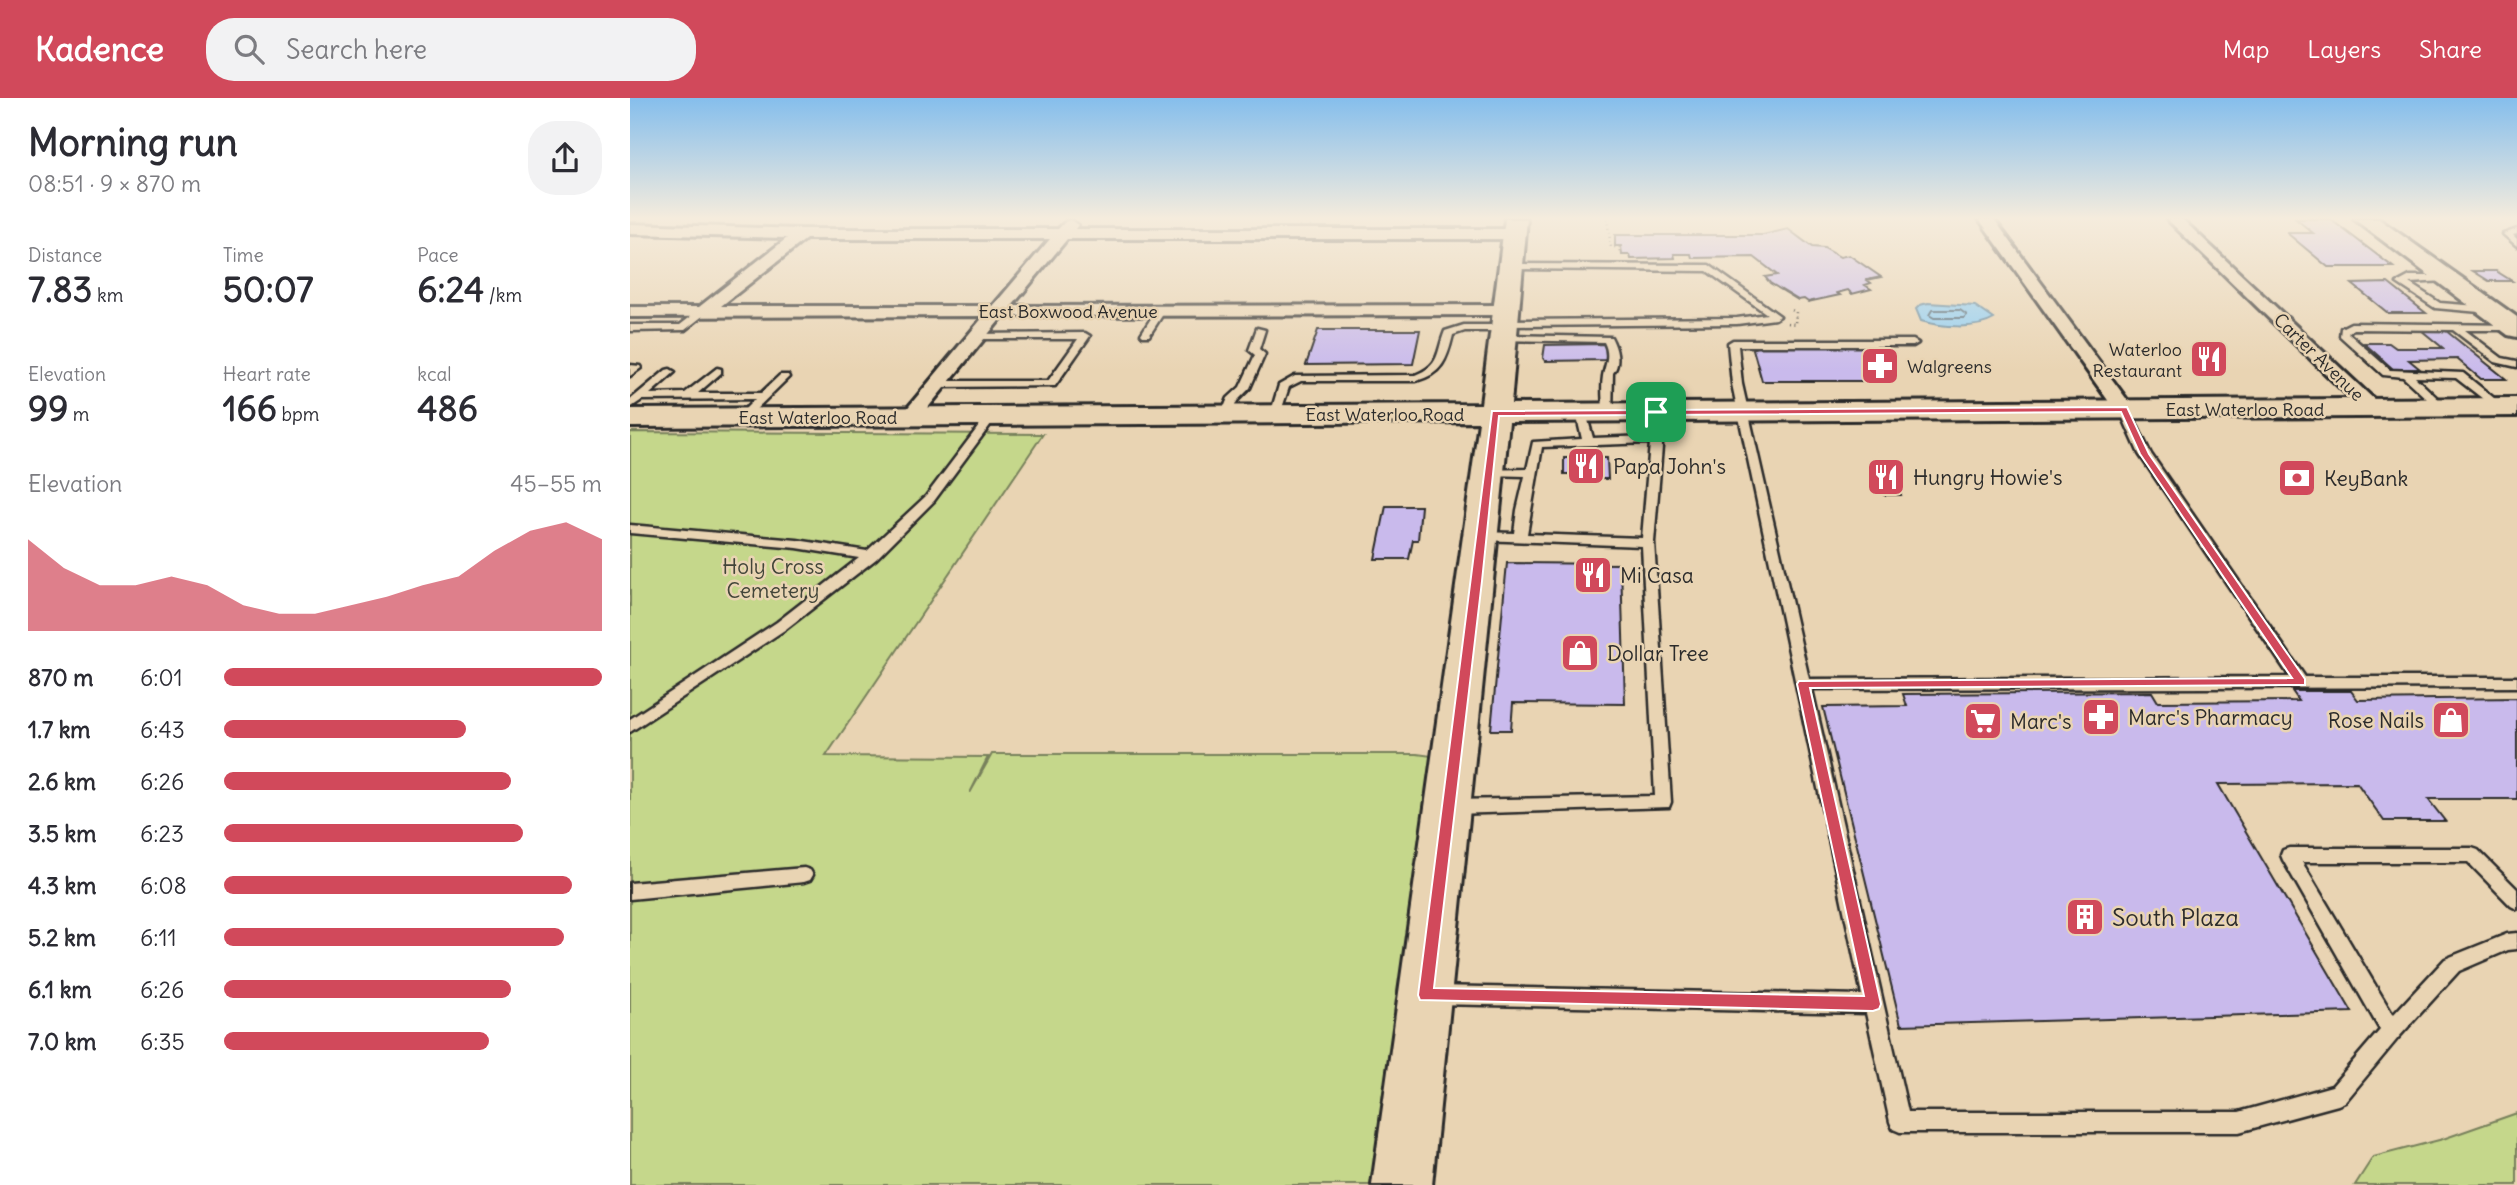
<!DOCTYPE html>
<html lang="en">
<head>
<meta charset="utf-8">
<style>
	:root { --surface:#fff; --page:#f2f2f3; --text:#2b2b33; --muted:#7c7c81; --accent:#d1495b }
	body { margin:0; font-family:Delius,sans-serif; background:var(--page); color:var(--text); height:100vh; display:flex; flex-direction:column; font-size:26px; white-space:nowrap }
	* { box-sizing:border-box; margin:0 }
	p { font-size:23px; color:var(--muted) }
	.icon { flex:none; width:38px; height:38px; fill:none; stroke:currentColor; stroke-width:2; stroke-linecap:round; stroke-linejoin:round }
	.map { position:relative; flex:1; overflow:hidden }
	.side { display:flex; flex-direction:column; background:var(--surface); width:630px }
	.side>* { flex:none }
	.pin { position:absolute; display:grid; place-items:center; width:60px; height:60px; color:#fff; margin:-30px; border-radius:14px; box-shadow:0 4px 10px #0006 }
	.round { display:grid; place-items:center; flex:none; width:74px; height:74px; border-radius:28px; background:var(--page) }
	.summary { display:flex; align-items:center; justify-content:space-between; height:119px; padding:0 28px }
	h1 { font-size:38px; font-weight:700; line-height:52px }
	.figures { display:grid; grid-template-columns:repeat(3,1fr); gap:10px; height:119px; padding:7px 28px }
	.figures div { display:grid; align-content:center }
	.figures b { font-size:35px; font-weight:700 }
	.figures small { font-size:19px; font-weight:400 }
	.figures p { font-size:19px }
	.chart { height:196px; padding:14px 28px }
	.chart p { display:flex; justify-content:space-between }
	.chart svg { width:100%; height:126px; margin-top:7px; fill:var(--accent); opacity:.7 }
	ul { padding:0 28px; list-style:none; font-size:23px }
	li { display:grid; grid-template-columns:112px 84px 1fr; align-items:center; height:52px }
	li i { height:18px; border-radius:9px; background:var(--accent) }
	header { display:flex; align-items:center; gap:42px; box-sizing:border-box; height:98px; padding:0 35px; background:var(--accent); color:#fff }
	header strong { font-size:33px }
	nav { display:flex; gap:38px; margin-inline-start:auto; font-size:24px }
	.search { width:490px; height:63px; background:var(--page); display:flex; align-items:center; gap:18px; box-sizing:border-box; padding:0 24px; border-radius:28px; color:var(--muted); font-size:26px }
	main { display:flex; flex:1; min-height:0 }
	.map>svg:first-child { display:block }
	.green { fill:#c5d78b; stroke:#78815b; stroke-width:2 }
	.water { fill:#92cef2; stroke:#698da2; stroke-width:2 }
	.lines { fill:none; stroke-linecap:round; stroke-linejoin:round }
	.shore { stroke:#546c7b; stroke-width:2 }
	.building { fill:#c9baec; stroke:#2b2b2b; stroke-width:2 }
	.lane-casing { stroke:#2b2b2b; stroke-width:5 }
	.street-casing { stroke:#2b2b2b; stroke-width:6 }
	.secondary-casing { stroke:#2b2b2b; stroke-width:6 }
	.path { stroke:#2b2b2b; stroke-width:2.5; stroke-dasharray:1 3.5; stroke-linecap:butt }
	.lane { fill:#e9d4b3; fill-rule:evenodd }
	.street { fill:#e9d4b3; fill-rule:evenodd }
	.secondary { fill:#e9d4b3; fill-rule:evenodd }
	.route { fill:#d1495b; stroke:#fff; stroke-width:2; fill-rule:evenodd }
	.labels { text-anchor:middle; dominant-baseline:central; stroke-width:5; stroke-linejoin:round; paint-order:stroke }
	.far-street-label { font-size:18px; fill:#2b2b2b; stroke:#e9d4b3 }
	.far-poi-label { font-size:18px; fill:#2b2b2b; stroke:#e9d4b3; text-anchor:end }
	.poi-label { font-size:21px; fill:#2b2b2b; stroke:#e9d4b3; text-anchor:start }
	.park-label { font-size:21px; fill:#424539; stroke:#e9d4b3 }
	.near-poi-label { font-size:24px; fill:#2b2b2b; stroke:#e9d4b3; text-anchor:start }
</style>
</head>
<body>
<header>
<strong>Kadence</strong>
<div class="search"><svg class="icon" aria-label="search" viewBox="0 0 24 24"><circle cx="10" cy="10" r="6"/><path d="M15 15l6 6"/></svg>Search here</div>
<nav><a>Map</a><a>Layers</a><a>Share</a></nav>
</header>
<main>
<section class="side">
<div class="summary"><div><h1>Morning run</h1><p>08:51 · 9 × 870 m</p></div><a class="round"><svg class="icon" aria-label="share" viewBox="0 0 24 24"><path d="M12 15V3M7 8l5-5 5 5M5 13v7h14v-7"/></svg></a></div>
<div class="figures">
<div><p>Distance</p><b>7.83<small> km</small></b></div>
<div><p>Time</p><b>50:07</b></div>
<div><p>Pace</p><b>6:24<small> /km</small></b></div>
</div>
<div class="figures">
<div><p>Elevation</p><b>99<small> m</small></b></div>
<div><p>Heart rate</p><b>166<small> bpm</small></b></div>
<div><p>kcal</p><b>486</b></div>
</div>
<div class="chart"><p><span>Elevation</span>45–55 m</p>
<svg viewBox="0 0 160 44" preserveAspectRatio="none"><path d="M0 44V12L10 22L20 28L30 28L40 25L50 28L60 35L70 38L80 38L90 35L100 32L110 28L120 25L130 16L140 9L150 6L160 12V44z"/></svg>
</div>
<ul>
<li><b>870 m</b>6:01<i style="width:100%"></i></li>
<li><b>1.7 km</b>6:43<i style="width:64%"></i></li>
<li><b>2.6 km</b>6:26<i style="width:76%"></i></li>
<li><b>3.5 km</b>6:23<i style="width:79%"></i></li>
<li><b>4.3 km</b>6:08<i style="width:92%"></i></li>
<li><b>5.2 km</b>6:11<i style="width:90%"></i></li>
<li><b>6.1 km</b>6:26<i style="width:76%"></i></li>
<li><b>7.0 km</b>6:35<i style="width:70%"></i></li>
</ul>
</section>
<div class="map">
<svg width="1887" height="1087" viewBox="0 0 1887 1087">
	<rect width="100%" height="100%" fill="#e9d4b3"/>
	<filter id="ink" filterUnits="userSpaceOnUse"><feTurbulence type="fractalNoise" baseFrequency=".0143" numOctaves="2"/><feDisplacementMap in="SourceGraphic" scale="14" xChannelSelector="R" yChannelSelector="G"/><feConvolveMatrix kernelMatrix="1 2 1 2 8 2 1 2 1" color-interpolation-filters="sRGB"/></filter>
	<g filter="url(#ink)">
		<g class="green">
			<path d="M 0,334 L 413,336 L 196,658 L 358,659 L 340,695 L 362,656 L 787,656 L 802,658 L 744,1087 L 0,1087 Z"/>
			<path d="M 1887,1015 L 1887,1087 L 1725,1087 L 1743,1059 L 1813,1041 Z"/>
		</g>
		<path class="water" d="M 1298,205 L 1345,208 L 1364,221 C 1346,232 1311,229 1291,223 L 1286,211 L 1290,207 Z"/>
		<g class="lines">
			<path class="shore" d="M 1302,212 L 1330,212 L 1337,217 L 1334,220 L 1304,220 L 1299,217 Z"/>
		</g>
		<g class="building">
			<path d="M 1666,121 L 1700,121 L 1763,169 L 1698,169 L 1657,135 L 1683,135 Z"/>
			<path d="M 1158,131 L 1182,149 L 1194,150 L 1210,159 L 1219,157 L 1251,179 L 1237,182 L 1241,185 L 1235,187 L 1241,191 L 1222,196 L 1218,192 L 1207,195 L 1210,197 L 1178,204 L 1174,201 L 1168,202 L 1140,185 L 1135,179 L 1147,177 L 1124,159 L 1062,160 L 1061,156 L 1044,156 L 1045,160 L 1001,161 L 1000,157 L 992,157 L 991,148 L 985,148 L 985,137 L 1133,137 Z"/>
			<path d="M 1843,173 L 1866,173 L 1882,183 L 1859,183 Z"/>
			<path d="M 1758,185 L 1796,215 L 1758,215 L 1722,186 Z"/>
			<path d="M 688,232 L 790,232 L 783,266 L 676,267 Z"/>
			<path d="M 1791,232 L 1815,232 L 1876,281 L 1851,281 L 1827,261 L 1779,262 L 1790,271 L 1763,271 L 1734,245 L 1759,245 L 1766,250 L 1813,250 Z"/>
			<path d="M 975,246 L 975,250 L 979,250 L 979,259 L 976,259 L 976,262 L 915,263 L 913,260 L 915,247 Z"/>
			<path d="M 1130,247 L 1250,247 L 1263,277 L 1255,283 L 1132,283 L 1123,251 Z"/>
			<path d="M 934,360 L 977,360 L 978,381 L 949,381 L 949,376 L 934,376 Z"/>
			<path d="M 1243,364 L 1259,364 L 1271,397 L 1254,397 Z"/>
			<path d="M 756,408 L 791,408 L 788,442 L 783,442 L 779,461 L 745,461 Z"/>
			<path d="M 877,465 L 991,466 L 995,606 L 883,605 L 881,632 L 861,632 Z"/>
			<path d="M 1662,593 L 1721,593 L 1728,602 L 1887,600 L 1887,701 L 1798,701 L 1815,723 L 1754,723 L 1727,685 L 1588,686 L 1722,914 L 1271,927 L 1193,609 L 1277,608 L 1273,596 L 1522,594 L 1528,604 L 1669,603 Z"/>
		</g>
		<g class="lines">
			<defs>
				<g id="lane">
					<path d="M 1887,131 L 1887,136 L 1883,137 L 1887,141 L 1887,148 L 1873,136 Z"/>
					<path d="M 882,166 L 1079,167 L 1150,218 L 1145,221 L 1107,226 L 877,228 L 879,230 L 874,233 L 835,233 L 823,237 C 817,262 812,276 786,283 L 671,283 L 659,289 L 649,319 L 641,319 L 640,317 L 649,287 L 665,278 L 785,277 C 811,267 806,255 815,233 L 834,227 L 871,227 L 869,225 L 874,222 L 1107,220 L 1137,216 L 1077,173 L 879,171 L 879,167 Z"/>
					<path d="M 1780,178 L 1819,178 L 1820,180 L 1816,183 L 1779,185 L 1810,205 L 1861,209 L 1866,212 L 1861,215 L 1805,210 L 1767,185 Z"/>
					<path d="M 71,211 L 79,213 L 55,232 L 0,233 L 0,227 L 50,227 Z"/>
					<path d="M 527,211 L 535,213 L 519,238 L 513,238 L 511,236 Z"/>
					<path d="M 1721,225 L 1887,227 L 1887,231 L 1884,232 L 1835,232 L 1872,260 L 1887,263 L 1887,269 L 1865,264 L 1823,232 L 1723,231 L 1718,235 L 1760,272 L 1833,275 L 1875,309 L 1874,311 L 1866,311 L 1826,280 L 1785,279 L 1818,310 L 1813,313 L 1809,312 L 1773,279 L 1753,277 L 1710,238 L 1711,230 Z"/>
					<path d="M 627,230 L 635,232 L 629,251 L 635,256 L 620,290 L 607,303 L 600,319 L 592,319 L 591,317 L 598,300 L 610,289 L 625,257 L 619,252 Z"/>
					<path d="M 455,235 L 460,238 L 425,288 L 307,289 L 302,286 L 307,283 L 418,283 L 448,241 L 348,241 L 345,240 L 345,236 Z"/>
					<path d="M 873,237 L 981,239 C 987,250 991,265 983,275 L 982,317 L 974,317 L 973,315 C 973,303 971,290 973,278 C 975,266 981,258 974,244 L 870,242 L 870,238 Z"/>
					<path d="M 1103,242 L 1283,242 L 1288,245 L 1283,248 L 1108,248 L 1112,286 L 1179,581 L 1660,579 L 1509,356 L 1489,311 L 1494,308 L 1499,311 L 1521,356 L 1675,579 L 1887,579 L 1887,589 L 1182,591 L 1278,1014 L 1609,1014 L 1702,988 L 1750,932 L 1653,762 L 1651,757 L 1653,752 L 1659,750 L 1842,750 L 1848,752 L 1887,791 L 1887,811 L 1881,808 L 1838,764 L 1672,764 L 1763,917 L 1815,861 L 1877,836 L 1887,835 L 1887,851 L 1878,852 L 1829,873 L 1768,940 L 1715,1004 L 1708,1007 L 1609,1034 L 1270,1034 L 1263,1031 L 1260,1024 L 1236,915 L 804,906 L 797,903 L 795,897 L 797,891 L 804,888 L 1232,897 L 1102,286 L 1098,245 Z"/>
					<path d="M 0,267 L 10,268 L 11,270 L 0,278 Z"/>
					<path d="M 87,270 L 91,271 L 91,275 L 68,295 L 131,295 L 150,277 L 158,277 L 159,279 L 115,322 L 111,323 L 106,320 L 125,301 L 12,302 L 0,310 L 0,302 L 36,272 L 40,271 L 45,274 L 20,296 L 55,295 Z"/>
					<path d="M 1026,311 L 1031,314 L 1032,349 L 1024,444 L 1041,704 L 1039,709 L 823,716 L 817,714 L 815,709 L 817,704 L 823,702 L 1025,698 L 1012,448 L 851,442 L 845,438 L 851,434 L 884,435 L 887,412 L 895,378 L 858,377 L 854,376 L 854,372 L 897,371 L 903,344 L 952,341 L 946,315 L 947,313 L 955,313 L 956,315 L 963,340 L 1020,338 L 1021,314 ZM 1020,345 L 1012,440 L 897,436 L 912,349 Z"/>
					<path d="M 362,315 L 367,318 L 304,403 L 246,461 L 156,531 L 0,634 L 0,621 L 147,524 L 229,460 L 167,450 L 0,435 L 0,427 L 167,442 L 237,453 L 296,398 L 358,316 Z"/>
					<path d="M 174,770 L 180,772 L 183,777 L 180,782 L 174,784 L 0,801 L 0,785 Z"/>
				</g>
				<g id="street">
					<path d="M 1349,121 L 1364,121 L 1501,307 L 1504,311 L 1501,315 L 1487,315 Z"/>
					<path d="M 1537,121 L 1552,121 L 1749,306 L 1752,310 L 1749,314 L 1735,314 Z"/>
					<path d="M 440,122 L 448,127 L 445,131 L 884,131 L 892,136 L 884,141 L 437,141 L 382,208 L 876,207 L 885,212 L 876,217 L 373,218 L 287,323 L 273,323 L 270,319 L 354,218 L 0,219 L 0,209 L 69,209 L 157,140 L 0,136 L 0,126 L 172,131 L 428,131 L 435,124 ZM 176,141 L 420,141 L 363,208 L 91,208 Z"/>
				</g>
				<g id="secondary">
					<path d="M 875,121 L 897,121 L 881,306 L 1887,300 L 1887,318 L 879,324 L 802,1087 L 742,1087 L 849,324 L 0,329 L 0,311 L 851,306 Z"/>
					<path d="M 1724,121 L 1749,121 L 1887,219 L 1887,239 L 1878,237 Z"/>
				</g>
			</defs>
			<use href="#lane" class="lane-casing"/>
			<use href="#street" class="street-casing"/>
			<use href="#secondary" class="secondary-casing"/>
			<g class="path">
				<path d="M 977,121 L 981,149 L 990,149 L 991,156"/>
				<path d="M 1158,225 L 1165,226 L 1166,214 L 1159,211"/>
			</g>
			<use href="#lane" class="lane"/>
			<use href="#street" class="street"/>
			<use href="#secondary" class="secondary"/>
		</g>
	</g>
	<linearGradient id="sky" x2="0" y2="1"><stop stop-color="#85beec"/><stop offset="0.44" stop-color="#f5ecdd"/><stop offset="1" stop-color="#f5ecdd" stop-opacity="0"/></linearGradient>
	<rect width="1887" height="273" fill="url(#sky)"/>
	<path class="route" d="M 1497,309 L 1519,356 L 1675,581 L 1675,587 L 1180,590 L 1251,906 L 1249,911 L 1243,913 L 790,902 L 788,897 L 862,313 ZM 1491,314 L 1510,356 L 1662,580 L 1169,583 L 1167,586 L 1234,898 L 804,890 L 852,483 L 869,318 Z"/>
	<defs>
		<symbol id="restaurant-square" viewBox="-11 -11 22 22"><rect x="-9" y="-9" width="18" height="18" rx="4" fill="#d1495b" stroke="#e9d4b3"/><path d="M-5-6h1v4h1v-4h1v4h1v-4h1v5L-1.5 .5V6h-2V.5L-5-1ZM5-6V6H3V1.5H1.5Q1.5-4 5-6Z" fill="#fff"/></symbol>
		<symbol id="pharmacy-square" viewBox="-11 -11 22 22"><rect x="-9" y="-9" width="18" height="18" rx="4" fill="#d1495b" stroke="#e9d4b3"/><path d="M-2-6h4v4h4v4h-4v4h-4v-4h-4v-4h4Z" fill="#fff"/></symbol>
		<symbol id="bank-square" viewBox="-11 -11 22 22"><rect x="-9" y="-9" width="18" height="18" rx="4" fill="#d1495b" stroke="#e9d4b3"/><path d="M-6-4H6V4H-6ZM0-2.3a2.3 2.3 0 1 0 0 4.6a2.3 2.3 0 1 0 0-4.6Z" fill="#fff"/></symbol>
		<symbol id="shop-square" viewBox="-11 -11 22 22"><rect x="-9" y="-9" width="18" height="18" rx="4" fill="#d1495b" stroke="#e9d4b3"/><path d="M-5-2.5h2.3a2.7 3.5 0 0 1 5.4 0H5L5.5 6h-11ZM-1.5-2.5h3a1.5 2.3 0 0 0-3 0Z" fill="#fff"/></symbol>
		<symbol id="supermarket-square" viewBox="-11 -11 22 22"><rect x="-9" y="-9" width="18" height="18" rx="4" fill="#d1495b" stroke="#e9d4b3"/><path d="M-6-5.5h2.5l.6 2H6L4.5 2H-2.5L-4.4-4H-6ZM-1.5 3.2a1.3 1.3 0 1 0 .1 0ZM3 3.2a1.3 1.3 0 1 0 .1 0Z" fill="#fff"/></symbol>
		<symbol id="building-square" viewBox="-11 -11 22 22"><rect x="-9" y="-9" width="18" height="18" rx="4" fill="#d1495b" stroke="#e9d4b3"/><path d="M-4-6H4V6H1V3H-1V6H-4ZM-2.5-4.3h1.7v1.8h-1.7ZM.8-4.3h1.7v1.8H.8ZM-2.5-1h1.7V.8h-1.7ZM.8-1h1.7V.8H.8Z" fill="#fff"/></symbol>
	</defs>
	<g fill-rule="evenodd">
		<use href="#restaurant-square" x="1557" y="239" width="44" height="44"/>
		<use href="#pharmacy-square" x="1228" y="246" width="44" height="44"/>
		<use href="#restaurant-square" x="934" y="346" width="44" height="44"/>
		<use href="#restaurant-square" x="1234" y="357" width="44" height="44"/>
		<use href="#bank-square" x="1645" y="358" width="44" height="44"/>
		<use href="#restaurant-square" x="941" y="455" width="44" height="44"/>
		<use href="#shop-square" x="928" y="533" width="44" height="44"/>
		<use href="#pharmacy-square" x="1449" y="597" width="44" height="44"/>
		<use href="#shop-square" x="1799" y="600" width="44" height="44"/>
		<use href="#supermarket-square" x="1331" y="601" width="44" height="44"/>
		<use href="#building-square" x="1433" y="797" width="44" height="44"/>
	</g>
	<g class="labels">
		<g class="far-street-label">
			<text x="438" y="213">East Boxwood Avenue</text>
			<text transform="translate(1689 259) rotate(44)">Carter Avenue</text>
			<text x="1615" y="311">East Waterloo Road</text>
			<text x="755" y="316">East Waterloo Road</text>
			<text x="188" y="319">East Waterloo Road</text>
		</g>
		<g class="far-poi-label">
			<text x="1552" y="251">Waterloo<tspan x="1552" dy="21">Restaurant</tspan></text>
			<text x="1277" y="268" text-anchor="start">Walgreens</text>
		</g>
		<g class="poi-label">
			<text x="983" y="368">Papa John's</text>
			<text x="1283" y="379">Hungry Howie's</text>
			<text x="1694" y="380">KeyBank</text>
			<text x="990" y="477">Mi Casa</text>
			<text x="977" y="555">Dollar Tree</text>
			<text x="1498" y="619">Marc's Pharmacy</text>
			<text x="1794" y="622" text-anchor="end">Rose Nails</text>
			<text x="1380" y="623">Marc's</text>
		</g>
		<g class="park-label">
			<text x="143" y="468">Holy Cross<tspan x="143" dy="24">Cemetery</tspan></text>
		</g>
		<g class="near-poi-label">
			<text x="1482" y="819">South Plaza</text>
		</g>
	</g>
</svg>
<div class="pin" style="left:1026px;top:314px;background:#1e9e55"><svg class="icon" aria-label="arrive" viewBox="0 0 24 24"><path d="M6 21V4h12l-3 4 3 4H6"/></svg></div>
</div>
</main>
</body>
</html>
